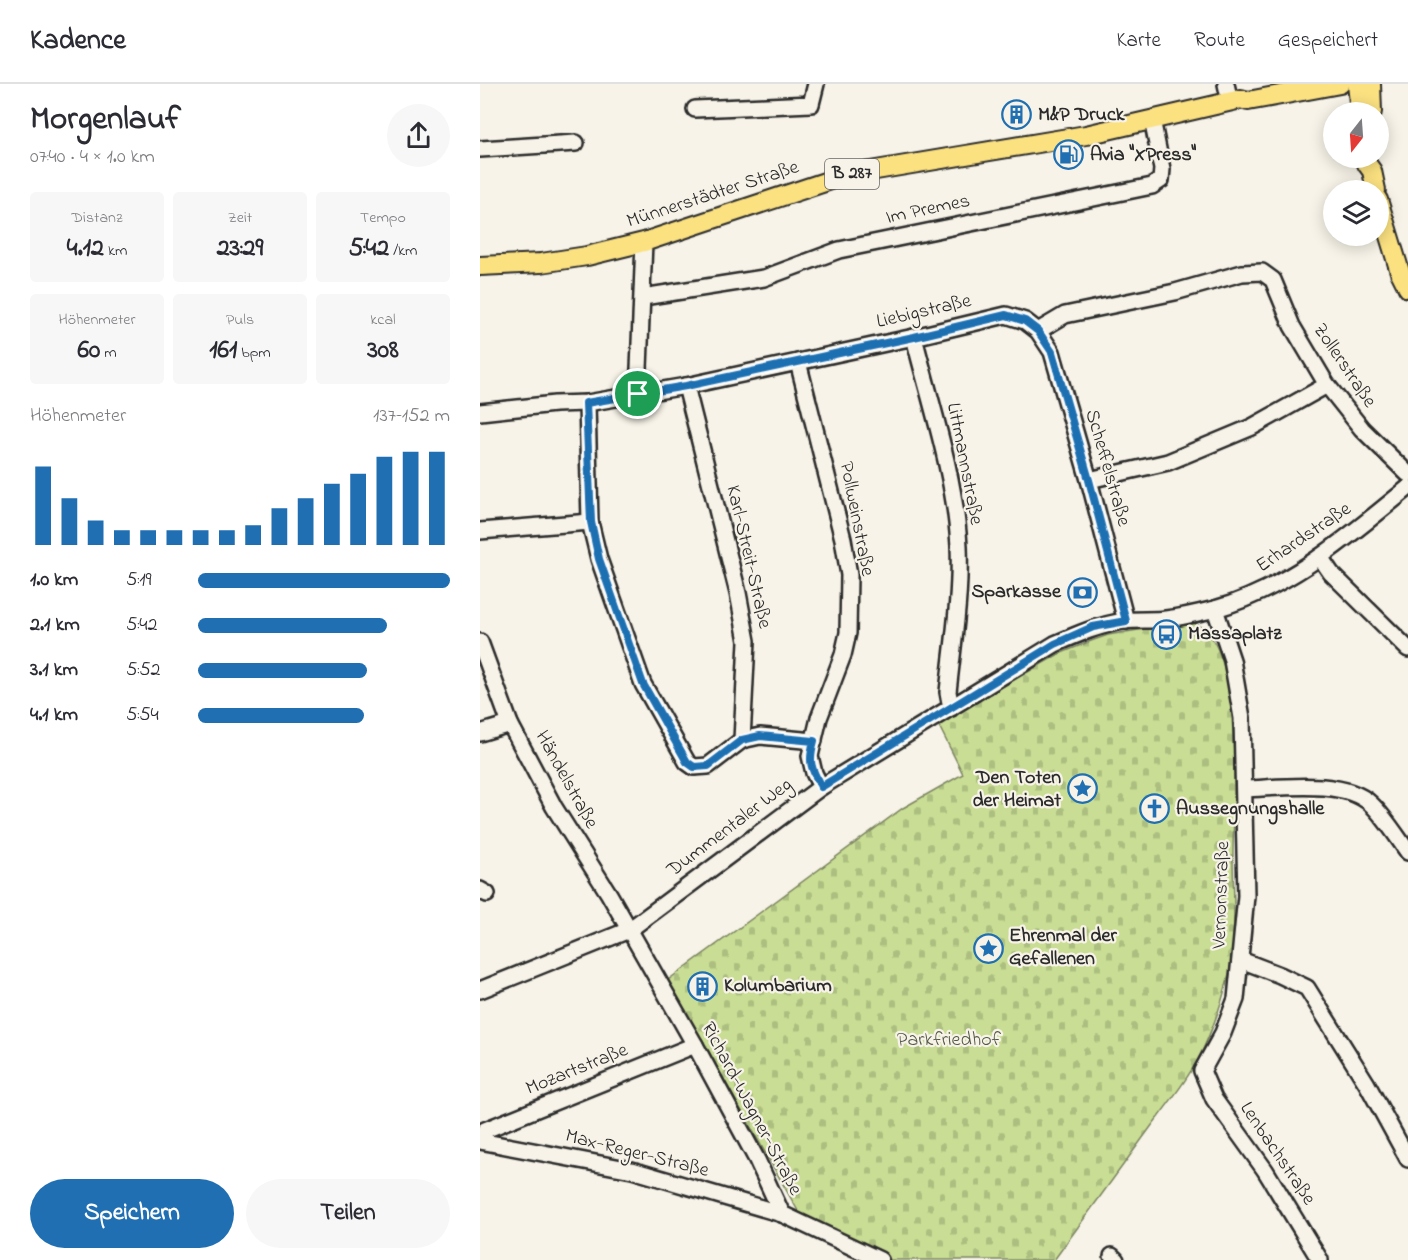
<!DOCTYPE html>
<html lang="de">
<head>
<meta charset="utf-8">
<style>
	:root { --surface:#fff; --page:#f7f7f7; --text:#2b2b33; --muted:#7c7c81; --line:#e1e1e2; --accent:#1f6fb2 }
	body { margin:0; font-family:"Indie Flower",sans-serif; background:var(--page); color:var(--text); height:100vh; display:flex; flex-direction:column; font-size:22px; white-space:nowrap }
	* { box-sizing:border-box; margin:0 }
	p { font-size:20px; color:var(--muted) }
	.icon { flex:none; width:33px; height:33px; fill:none; stroke:currentColor; stroke-width:2; stroke-linecap:round; stroke-linejoin:round }
	.map { position:relative; flex:1; overflow:hidden }
	.panel { display:flex; flex-direction:column; background:var(--surface); width:480px }
	.panel>* { flex:none }
	.needle { width:39px; rotate:197deg }
	.buttons { position:absolute; left:843px; top:18px; display:grid; gap:12px }
	.buttons a { display:grid; place-items:center; width:66px; height:66px; border-radius:50%; background:var(--surface); box-shadow:0 3px 15px #0003; font-size:30px }
	.pin { position:absolute; display:grid; place-items:center; width:51px; height:51px; color:#fff; margin:-26px; border:3px solid #fff; border-radius:50%; box-shadow:0 2px 6px #0007 }
	.round { display:grid; place-items:center; flex:none; width:63px; height:63px; border-radius:32px; background:var(--page) }
	.head { display:flex; align-items:center; justify-content:space-between; height:102px; padding:0 30px }
	h1 { font-size:33px; font-weight:700; line-height:45px }
	.figures { display:grid; grid-template-columns:repeat(3,1fr); gap:9px; height:102px; padding:6px 30px }
	.figures div { display:grid; align-content:center; border-radius:6px; background:var(--page); text-align:center }
	.figures b { font-size:26px; font-weight:700 }
	.figures small { font-size:16px; font-weight:400 }
	.figures p { font-size:16px }
	.chart { height:168px; padding:12px 30px }
	.chart p { display:flex; justify-content:space-between }
	.chart svg { width:100%; height:108px; margin-top:6px; stroke:var(--accent); stroke-width:6 }
	.cta { display:flex; gap:12px; margin-top:auto; padding:12px 30px }
	.cta a { flex:1; height:69px; border-radius:36px; background:var(--accent); color:#fff; font-size:24px; font-weight:700; line-height:69px; text-align:center }
	.cta a+a { background:var(--page); color:var(--text) }
	ul { padding:0 30px; list-style:none; font-size:20px }
	li { display:grid; grid-template-columns:96px 72px 1fr; align-items:center; height:45px }
	li i { height:15px; border-radius:8px; background:var(--accent) }
	header { display:flex; align-items:center; gap:36px; box-sizing:border-box; height:84px; padding:0 30px; background:var(--surface); border-bottom:2px solid var(--line) }
	header strong { font-size:28px }
	nav { display:flex; gap:33px; margin-inline-start:auto; font-size:21px }
	main { display:flex; flex:1; min-height:0 }
	.map>svg:first-child { display:block }
	.cemetery { fill:url(#cemetery-stones); stroke:#7a8460; stroke-width:1.5 }
	.lines { fill:none; stroke-linecap:round; stroke-linejoin:round }
	.minor-casing { stroke:#2b2b2b; stroke-width:20 }
	.major-casing { stroke:#2b2b2b; stroke-width:22 }
	.minor { stroke:#f7f3e8; stroke-width:15 }
	.major { stroke:#fbe180; stroke-width:18 }
	.route-casing { stroke:#fff; stroke-width:12 }
	.route { stroke:#1f6fb2; stroke-width:8 }
	.labels { text-anchor:middle; dominant-baseline:central; stroke-width:4.5; stroke-linejoin:round; paint-order:stroke }
	.shield { fill:#f7f3e8; stroke:#686764; stroke-width:1.5 }
	.shield-label { font-size:18px; font-weight:bold; fill:#2b2b2b }
	.poi-label { font-size:20px; font-weight:bold; fill:#2b2b2b; stroke:#f7f3e8; text-anchor:start }
	.street-label { font-size:20px; fill:#2b2b2b; stroke:#f7f3e8 }
	.park-label { font-size:20px; fill:#525845; stroke:#f7f3e8 }
</style>
</head>
<body>
<header>
<strong>Kadence</strong>
<nav><a>Karte</a><a>Route</a><a>Gespeichert</a></nav>
</header>
<main>
<section class="panel">
<div class="head"><div><h1>Morgenlauf</h1><p>07:40 · 4 × 1.0 km</p></div><a class="round"><svg class="icon" aria-label="share" viewBox="0 0 24 24"><path d="M12 15V3M7 8l5-5 5 5M5 13v7h14v-7"/></svg></a></div>
<div class="figures">
<div><p>Distanz</p><b>4.12<small> km</small></b></div>
<div><p>Zeit</p><b>23:29</b></div>
<div><p>Tempo</p><b>5:42<small> /km</small></b></div>
</div>
<div class="figures">
<div><p>Höhenmeter</p><b>60<small> m</small></b></div>
<div><p>Puls</p><b>161<small> bpm</small></b></div>
<div><p>kcal</p><b>308</b></div>
</div>
<div class="chart"><p><span>Höhenmeter</span>137–152 m</p>
<svg viewBox="0 0 160 44" preserveAspectRatio="none"><path d="M5 44V12M15 44V25M25 44V34M35 44V38M45 44V38M55 44V38M65 44V38M75 44V38M85 44V36M95 44V29M105 44V25M115 44V19M125 44V15M135 44V8M145 44V6M155 44V6"/></svg>
</div>
<ul>
<li><b>1.0 km</b>5:19<i style="width:100%"></i></li>
<li><b>2.1 km</b>5:42<i style="width:75%"></i></li>
<li><b>3.1 km</b>5:52<i style="width:67%"></i></li>
<li><b>4.1 km</b>5:54<i style="width:66%"></i></li>
</ul>
<div class="cta"><a>Speichern</a><a>Teilen</a></div>
</section>
<div class="map">
<svg width="928" height="1176" viewBox="0 0 928 1176">
	<defs>
		<pattern id="cemetery-stones" width="16" height="16" patternUnits="userSpaceOnUse" patternTransform="scale(1.5)"><rect width="16" height="16" fill="#c9de94"/><path d="M2 7V4a2 2 0 0 1 4 0v3zM10 15v-3a2 2 0 0 1 4 0v3z" fill="#adbf80"/></pattern>
	</defs>
	<rect width="100%" height="100%" fill="#f7f3e8"/>
	<filter id="ink" filterUnits="userSpaceOnUse"><feTurbulence type="fractalNoise" baseFrequency=".0167" numOctaves="2"/><feDisplacementMap in="SourceGraphic" scale="12" xChannelSelector="R" yChannelSelector="G"/><feConvolveMatrix kernelMatrix="1 2 1 2 8 2 1 2 1" color-interpolation-filters="sRGB"/></filter>
	<g filter="url(#ink)">
		<path class="cemetery" d="M 706,538 C 767,539 753,726 753,769 C 753,802 756,840 752,873 C 749,897 737,934 727,956 C 714,988 691,1016 670,1044 C 638,1088 606,1132 574,1176 L 411,1176 L 322,1134 L 188,896 L 423,724 L 483,690 L 458,640 L 579,570 L 611,557 L 628,551 Z"/>
		<g class="lines">
			<defs>
				<g id="minor">
					<path d="M 746,0 L 750,18"/>
					<path d="M 215,25 L 331,20 L 336,0"/>
					<path d="M 0,65 L 96,59"/>
					<path d="M 163,213 L 284,194 L 359,166 L 672,102 L 681,96 L 682,85 L 672,35"/>
					<path d="M 558,247 L 585,231 L 695,208 L 762,189 L 782,188 L 793,196 L 812,242 L 847,301 L 882,345 L 928,390"/>
					<path d="M 434,253 C 451,321 475,392 479,462 C 481,511 473,560 468,608 L 471,624"/>
					<path d="M 318,278 L 363,455 L 369,491 L 368,549 L 363,571 L 339,634 L 330,672 L 334,689 L 341,703"/>
					<path d="M 206,302 L 258,509 L 267,557 L 262,656"/>
					<path d="M 158,310 L 164,158"/>
					<path d="M 107,319 L 110,438 L 119,475 L 163,600 L 207,678 L 214,683 L 228,682 L 262,656 L 280,652 L 334,657"/>
					<path d="M 0,328 L 75,320 L 107,319 L 206,302 L 434,253 L 526,231 L 545,237 L 558,247 L 572,268 L 609,396 L 646,537"/>
					<path d="M 609,396 L 688,378 L 772,343 L 847,301"/>
					<path d="M 0,447 L 110,438"/>
					<path d="M 840,473 L 851,489 L 928,565"/>
					<path d="M 735,525 L 752,576 L 762,634 L 766,812 L 756,915 L 743,949 L 722,987 L 734,1015 L 785,1086 L 840,1176"/>
					<path d="M 0,558 L 30,640 L 74,723 L 129,810 L 215,961 L 277,1076 L 302,1130"/>
					<path d="M 0,649 L 30,640"/>
					<path d="M 765,705 C 800,704 863,694 891,720 C 905,733 917,753 928,768"/>
					<path d="M 0,806 L 7,810"/>
					<path d="M 761,876 L 800,891 L 827,904 L 887,1000 L 928,1075"/>
					<path d="M 0,906 L 149,846 L 341,703 L 575,560 C 598,550 619,541 644,537 C 658,535 672,537 686,535 C 702,533 719,529 735,525 C 810,504 869,452 928,404"/>
					<path d="M 0,1057 L 152,1086 L 302,1130 L 400,1176"/>
					<path d="M 3,1057 L 5,1046 L 215,961"/>
					<path d="M 632,1172 L 636,1176"/>
				</g>
				<g id="major">
					<path d="M 877,0 L 880,28"/>
					<path d="M 891,0 L 892,28"/>
					<path d="M 886,74 L 887,80 L 892,87 L 896,106"/>
					<path d="M 898,116 L 920,188 L 928,204"/>
					<path d="M 0,182 L 61,179 L 107,172 L 164,158 L 366,91 L 606,51 L 761,15 L 768,17 L 860,0"/>
				</g>
			</defs>
			<use href="#minor" class="minor-casing"/>
			<use href="#major" class="major-casing"/>
			<use href="#minor" class="minor"/>
			<use href="#major" class="major"/>
		</g>
	</g>
	<g class="lines" filter="url(#ink)">
		<defs>
			<path id="route" d="M 526,231 L 545,237 L 558,247 L 572,268 L 609,396 L 646,537 L 613,543 L 575,560 L 341,703 C 331,684 328,678 334,657 L 280,652 L 262,656 L 228,682 L 214,683 L 207,678 L 163,600 L 119,475 L 111,438 L 106,319 L 206,302 L 434,253 Z"/>
		</defs>
		<use href="#route" class="route-casing"/>
		<use href="#route" class="route"/>
	</g>
	<defs>
		<symbol id="building-ring" viewBox="-11 -11 22 22"><circle r="9.5" fill="#f7f3e8" stroke="#1f6fb2" stroke-width="1.5"/><path d="M-4-6H4V6H1V3H-1V6H-4ZM-2.5-4.3h1.7v1.8h-1.7ZM.8-4.3h1.7v1.8H.8ZM-2.5-1h1.7V.8h-1.7ZM.8-1h1.7V.8H.8Z" fill="#1f6fb2"/></symbol>
		<symbol id="fuel-ring" viewBox="-11 -11 22 22"><circle r="9.5" fill="#f7f3e8" stroke="#1f6fb2" stroke-width="1.5"/><path d="M-5.5-6h7V0h2V4h1.3V-2.5L3-4.5l.8-.8L6-3V5H2.5V1h-1V6h-7ZM-4.2-4.7v3.2H.2V-4.7Z" fill="#1f6fb2"/></symbol>
		<symbol id="bank-ring" viewBox="-11 -11 22 22"><circle r="9.5" fill="#f7f3e8" stroke="#1f6fb2" stroke-width="1.5"/><path d="M-6-4H6V4H-6ZM0-2.3a2.3 2.3 0 1 0 0 4.6a2.3 2.3 0 1 0 0-4.6Z" fill="#1f6fb2"/></symbol>
		<symbol id="bus-ring" viewBox="-11 -11 22 22"><circle r="9.5" fill="#f7f3e8" stroke="#1f6fb2" stroke-width="1.5"/><path d="M-5-6H5V4H4V6H2V4H-2V6H-4V4H-5ZM-3.5-4V0h7V-4ZM-3.5 1.2v1.5H-2V1.2ZM2 1.2v1.5H3.5V1.2Z" fill="#1f6fb2"/></symbol>
		<symbol id="sight-ring" viewBox="-11 -11 22 22"><circle r="9.5" fill="#f7f3e8" stroke="#1f6fb2" stroke-width="1.5"/><path d="M0-6L1.8-2.2L6-1.7L2.9 1.2L3.7 5.4L0 3.3L-3.7 5.4L-2.9 1.2L-6-1.7L-1.8-2.2Z" fill="#1f6fb2"/></symbol>
		<symbol id="church-ring" viewBox="-11 -11 22 22"><circle r="9.5" fill="#f7f3e8" stroke="#1f6fb2" stroke-width="1.5"/><path d="M-1.2-6h2.4v3.5h3.3v2.4h-3.3V6h-2.4V-.1h-3.3v-2.4h3.3Z" fill="#1f6fb2"/></symbol>
	</defs>
	<g fill-rule="evenodd">
		<use href="#building-ring" x="520" y="14" width="33" height="33"/>
		<use href="#fuel-ring" x="572" y="54" width="33" height="33"/>
		<use href="#bank-ring" x="586" y="492" width="33" height="33"/>
		<use href="#bus-ring" x="670" y="534" width="33" height="33"/>
		<use href="#sight-ring" x="586" y="688" width="33" height="33"/>
		<use href="#church-ring" x="658" y="708" width="33" height="33"/>
		<use href="#sight-ring" x="492" y="848" width="33" height="33"/>
		<use href="#building-ring" x="206" y="886" width="33" height="33"/>
	</g>
	<g class="labels">
		<rect class="shield" x="345" y="75" width="54" height="30" rx="4.5"/>
		<g class="shield-label">
			<text x="372" y="90">B 287</text>
		</g>
		<g class="poi-label">
			<text x="558" y="31">M&amp;P Druck</text>
			<text x="610" y="71">Avia "XPress"</text>
			<text x="581" y="508" text-anchor="end">Sparkasse</text>
			<text x="708" y="550">Massaplatz</text>
			<text x="581" y="694" text-anchor="end">Den Toten<tspan x="581" dy="23">der Heimat</tspan></text>
			<text x="696" y="725">Aussegnungshalle</text>
			<text x="529" y="852">Ehrenmal der<tspan x="529" dy="23">Gefallenen</tspan></text>
			<text x="244" y="902">Kolumbarium</text>
		</g>
		<g class="street-label">
			<text transform="translate(233 111) rotate(-18)">Münnerstädter Straße</text>
			<text transform="translate(448 126) rotate(-12)">Im Premes</text>
			<text transform="translate(444 228) rotate(-13)">Liebigstraße</text>
			<text transform="translate(864 282) rotate(56)">Zollerstraße</text>
			<text transform="translate(484 380) rotate(79)">Littmannstraße</text>
			<text transform="translate(627 384) rotate(74)">Scheffelstraße</text>
			<text transform="translate(376 435) rotate(79)">Pollweinstraße</text>
			<text transform="translate(824 454) rotate(-34)">Erhardstraße</text>
			<text transform="translate(268 473) rotate(77)">Karl-Streit-Straße</text>
			<text transform="translate(86 696) rotate(61)">Händelstraße</text>
			<text transform="translate(250 744) rotate(-37)">Dummentaler Weg</text>
			<text transform="translate(742 811) rotate(-88)">Vernonstraße</text>
			<text transform="translate(97 986) rotate(-22)">Mozartstraße</text>
			<text transform="translate(271 1025) rotate(62)">Richard-Wagner-Straße</text>
			<text transform="translate(157 1070) rotate(14)">Max-Reger-Straße</text>
			<text transform="translate(797 1070) rotate(56)">Lenbachstraße</text>
		</g>
		<g class="park-label">
			<text x="469" y="956">Parkfriedhof</text>
		</g>
	</g>
</svg>
<div class="buttons">
<a><svg class="needle" viewBox="-14 -14 28 28"><path d="M0-13l5 13h-10z" fill="#e53935"/><path d="M0 13l5-13h-10z" fill="#7c7c81"/></svg></a>
<a><svg class="icon" aria-label="layers" viewBox="0 0 24 24"><path d="M12 4l9 5-9 5-9-5zM3 14l9 5 9-5"/></svg></a>
</div>
<div class="pin" style="left:158px;top:310px;background:#1e9e55"><svg class="icon" aria-label="arrive" viewBox="0 0 24 24"><path d="M6 21V4h12l-3 4 3 4H6"/></svg></div>
</div>
</main>
</body>
</html>
